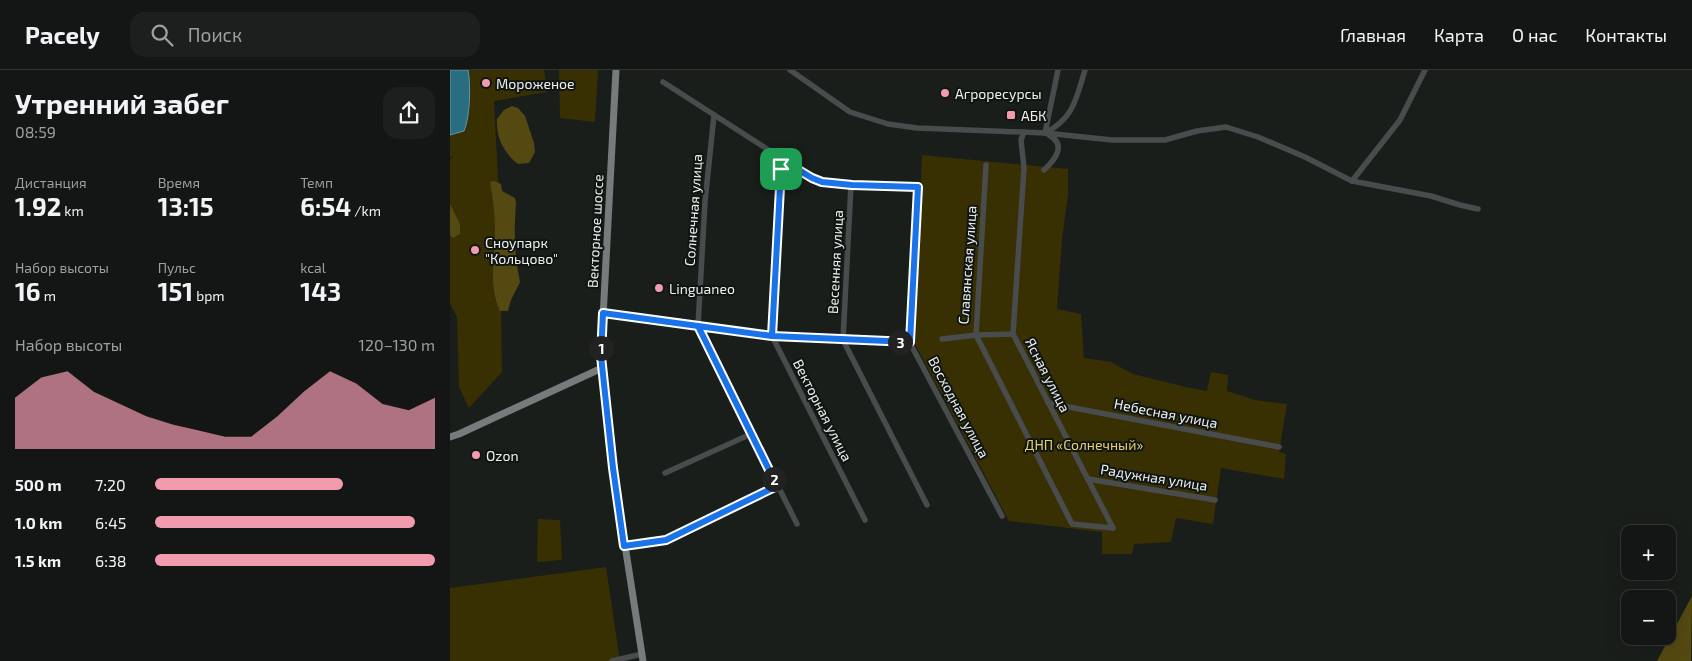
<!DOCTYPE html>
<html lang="ru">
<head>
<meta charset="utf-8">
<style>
	:root { --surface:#131614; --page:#1c1f1d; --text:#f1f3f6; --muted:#9d9fa0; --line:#323534; --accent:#f29aae }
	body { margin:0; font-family:"Exo 2",sans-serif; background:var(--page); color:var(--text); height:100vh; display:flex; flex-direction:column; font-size:19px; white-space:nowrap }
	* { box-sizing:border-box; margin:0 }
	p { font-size:16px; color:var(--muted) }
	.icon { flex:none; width:28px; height:28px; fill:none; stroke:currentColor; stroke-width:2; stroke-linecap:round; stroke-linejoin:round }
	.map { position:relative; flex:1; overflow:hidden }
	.side { display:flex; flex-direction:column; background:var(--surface); width:450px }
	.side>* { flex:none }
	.controls { position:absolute; left:1171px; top:455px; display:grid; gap:10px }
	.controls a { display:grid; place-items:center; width:55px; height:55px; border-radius:10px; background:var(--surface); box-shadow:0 5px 20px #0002,0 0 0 1px var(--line); font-size:25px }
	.pin { position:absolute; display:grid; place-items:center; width:42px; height:42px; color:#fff; margin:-21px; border-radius:10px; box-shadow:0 2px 8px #0006 }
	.km { position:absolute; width:25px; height:25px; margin:-12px; border-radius:50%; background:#222; color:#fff; font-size:14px; line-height:25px; text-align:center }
	.round { display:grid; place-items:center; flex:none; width:52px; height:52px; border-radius:15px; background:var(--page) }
	.overview { display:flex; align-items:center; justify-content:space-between; height:85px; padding:0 15px }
	h1 { font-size:28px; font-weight:700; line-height:38px }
	.stats { display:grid; grid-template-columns:repeat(3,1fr); gap:8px; height:85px; padding:5px 15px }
	.stats div { display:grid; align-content:center }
	.stats b { font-size:25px; font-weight:700 }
	.stats small { font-size:14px; font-weight:400 }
	.stats p { font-size:14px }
	.chart { height:140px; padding:10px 15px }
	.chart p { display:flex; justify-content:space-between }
	.chart svg { width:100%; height:90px; margin-top:5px; fill:var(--accent); opacity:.7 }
	ul { padding:0 15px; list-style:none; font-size:16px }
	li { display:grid; grid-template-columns:80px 60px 1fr; align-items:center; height:38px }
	li i { height:12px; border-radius:6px; background:var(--accent) }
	header { display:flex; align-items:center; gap:30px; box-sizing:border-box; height:70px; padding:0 25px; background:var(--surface); border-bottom:1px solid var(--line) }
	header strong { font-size:24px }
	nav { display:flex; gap:28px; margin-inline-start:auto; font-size:18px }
	.search { width:350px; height:45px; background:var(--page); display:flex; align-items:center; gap:12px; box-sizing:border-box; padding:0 18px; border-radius:15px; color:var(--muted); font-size:19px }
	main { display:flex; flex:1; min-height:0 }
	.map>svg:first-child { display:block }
	.green { fill:#382f03 }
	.forest { fill:#544911 }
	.water { fill:#296d81; stroke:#6494a2 }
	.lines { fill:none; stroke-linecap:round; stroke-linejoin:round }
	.minor { stroke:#494c4c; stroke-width:5.5 }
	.major { stroke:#757c7b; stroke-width:7 }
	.route-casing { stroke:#fff; stroke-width:10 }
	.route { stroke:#1a73e8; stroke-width:6 }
	.poi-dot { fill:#f29aae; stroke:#101512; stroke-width:2 }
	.labels { text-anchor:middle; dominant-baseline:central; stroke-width:4; stroke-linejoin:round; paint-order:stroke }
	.poi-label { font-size:14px; fill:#edf0ee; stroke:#101512; text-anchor:start }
	.street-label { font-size:14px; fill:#edf0ee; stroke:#101512 }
	.park-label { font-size:14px; fill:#e5d06d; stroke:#101512 }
</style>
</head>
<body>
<header>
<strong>Pacely</strong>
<div class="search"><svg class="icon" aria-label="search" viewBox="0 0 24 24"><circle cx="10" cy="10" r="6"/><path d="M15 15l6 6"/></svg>Поиск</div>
<nav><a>Главная</a><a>Карта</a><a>О нас</a><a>Контакты</a></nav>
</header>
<main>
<section class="side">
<div class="overview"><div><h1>Утренний забег</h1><p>08:59</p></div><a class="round"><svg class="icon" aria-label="share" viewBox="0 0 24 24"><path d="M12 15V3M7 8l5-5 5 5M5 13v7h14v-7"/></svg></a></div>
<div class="stats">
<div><p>Дистанция</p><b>1.92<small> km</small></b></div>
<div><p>Время</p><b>13:15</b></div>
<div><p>Темп</p><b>6:54<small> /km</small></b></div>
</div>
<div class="stats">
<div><p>Набор высоты</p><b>16<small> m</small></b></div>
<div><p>Пульс</p><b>151<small> bpm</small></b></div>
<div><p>kcal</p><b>143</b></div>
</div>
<div class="chart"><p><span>Набор высоты</span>120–130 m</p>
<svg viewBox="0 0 160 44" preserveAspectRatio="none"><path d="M0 44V19L10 9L20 6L30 16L40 22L50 28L60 32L70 35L80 38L90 38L100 28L110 16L120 6L130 12L140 22L150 25L160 19V44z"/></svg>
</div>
<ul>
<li><b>500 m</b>7:20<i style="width:67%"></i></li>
<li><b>1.0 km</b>6:45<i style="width:93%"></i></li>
<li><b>1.5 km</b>6:38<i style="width:100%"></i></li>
</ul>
</section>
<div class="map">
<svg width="1242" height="591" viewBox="0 0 1242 591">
	<rect width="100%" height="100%" fill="#191e1b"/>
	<g class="green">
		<path d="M 0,0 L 94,0 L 97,22 L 44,31 L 49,128 L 52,302 L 19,338 L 9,317 L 7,247 L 0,233 L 0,90 L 4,85 L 0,88 Z"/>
		<path d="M 109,0 L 148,0 L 145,52 L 110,48 Z"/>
		<path d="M 472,85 L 618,99 L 618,125 L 612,169 L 607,239 L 631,244 L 634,288 L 661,292 L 683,304 L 736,317 L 757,321 L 761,302 L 778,305 L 777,321 L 805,330 L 837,334 L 829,382 L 836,384 L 834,409 L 771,398 L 763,454 L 726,448 L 721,472 L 684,474 L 682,484 L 652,484 L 652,462 L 559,451 L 465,274 Z"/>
		<path d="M 88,449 L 110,450 L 112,490 L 87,492 Z"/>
		<path d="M 156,497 L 170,591 L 0,591 L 0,518 Z"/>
	</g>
	<g class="forest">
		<path d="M 62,36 L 68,38 L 75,46 L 84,73 L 85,82 L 79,93 L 68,94 C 54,83 46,68 47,49 L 54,40 Z"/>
		<path d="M 44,111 L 51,114 L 52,121 L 65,128 L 66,133 C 64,162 64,183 70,212 L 61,230 L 58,241 L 50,241 C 38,216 45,186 45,160 C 45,144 43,128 40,112 Z"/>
		<path d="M 0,134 L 10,154 L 10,164 L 3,168 L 0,165 Z"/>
		<path d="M 1242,526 L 1241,591 L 1207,591 Z"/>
	</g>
	<path class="water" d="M 0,0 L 18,0 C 21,14 20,48 14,61 L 0,65 Z"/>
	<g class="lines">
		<g class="minor">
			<path d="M 340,0 L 400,42 L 438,54 L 467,58 L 595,63 C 624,48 626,29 635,0"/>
			<path d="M 213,12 L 362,108 C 392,119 436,116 468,117 L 460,273 L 552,446"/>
			<path d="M 264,45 L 255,132 L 248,256 L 347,454"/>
			<path d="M 574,62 L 571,70 L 574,98 L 563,264 L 663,458"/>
			<path d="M 595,63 L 662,70 L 715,70 L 747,61 L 776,57 L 808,67 L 855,87 L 902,111 L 981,126 L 1010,135 L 1028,139"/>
			<path d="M 595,63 L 608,0"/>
			<path d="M 333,90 L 331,99 L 322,266 L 415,450"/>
			<path d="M 536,95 L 526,265 L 622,454 L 663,458"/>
			<path d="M 594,100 C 605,90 617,75 599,65"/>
			<path d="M 902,111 L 950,50 L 975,0"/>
			<path d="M 401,115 L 393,270 L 477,435"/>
			<path d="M 153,243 L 322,266 L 460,273"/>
			<path d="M 492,269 L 526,265 L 563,264"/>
			<path d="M 598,333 L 829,377"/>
			<path d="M 215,403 L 301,364"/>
			<path d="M 638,409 L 765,430"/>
			<path d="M 175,476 L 216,470 L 327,415"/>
			<path d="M 162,591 L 192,584"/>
		</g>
		<g class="major">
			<path d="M 166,0 L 151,286 L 163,398 L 193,591"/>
			<path d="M 0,367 L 9,364 L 152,298"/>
		</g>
	</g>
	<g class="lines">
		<defs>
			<path id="route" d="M 331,99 L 322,266 L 153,243 L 151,286 L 163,398 L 174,476 L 216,470 L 327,416 L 248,256 L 322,266 L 460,272 L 468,117 L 402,115 L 372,112 L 362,108 L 332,90 L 331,99"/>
		</defs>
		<use href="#route" class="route-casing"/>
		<use href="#route" class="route"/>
	</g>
	<g class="poi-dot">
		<circle cx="36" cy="13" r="5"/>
		<circle cx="495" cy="23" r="5"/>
		<rect x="556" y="40" width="10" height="10" rx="2.5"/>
		<circle cx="25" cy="180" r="5"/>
		<circle cx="209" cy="218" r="5"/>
		<circle cx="26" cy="385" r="5"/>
	</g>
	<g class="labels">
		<g class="poi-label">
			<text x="46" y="13">Мороженое</text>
			<text x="505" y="23">Агроресурсы</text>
			<text x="571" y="45">АБК</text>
			<text x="35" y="172">Сноупарк<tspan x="35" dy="16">"Кольцово"</tspan></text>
			<text x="219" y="218">Linguaneo</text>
			<text x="36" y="385">Ozon</text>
		</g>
		<g class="street-label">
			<text transform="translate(243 140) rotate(-86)">Солнечная улица</text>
			<text transform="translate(145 161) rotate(-87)">Векторное шоссе</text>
			<text transform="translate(385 192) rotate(-87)">Весенняя улица</text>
			<text transform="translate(517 195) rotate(-86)">Славянская улица</text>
			<text transform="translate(598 305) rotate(63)">Ясная улица</text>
			<text transform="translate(509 337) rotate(62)">Восходная улица</text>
			<text transform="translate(373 340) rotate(63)">Векторная улица</text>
			<text transform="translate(716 343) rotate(11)">Небесная улица</text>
			<text transform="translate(704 407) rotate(9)">Радужная улица</text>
		</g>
		<g class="park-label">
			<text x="634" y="374">ДНП «Солнечный»</text>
		</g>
	</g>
</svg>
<div class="controls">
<a>+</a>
<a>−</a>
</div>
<div class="pin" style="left:331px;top:99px;background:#1e9e55"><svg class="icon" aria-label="arrive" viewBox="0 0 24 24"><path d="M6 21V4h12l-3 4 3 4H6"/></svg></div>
<b class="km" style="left:151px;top:278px">1</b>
<b class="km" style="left:324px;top:409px">2</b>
<b class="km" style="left:450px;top:272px">3</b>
</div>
</main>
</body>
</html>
